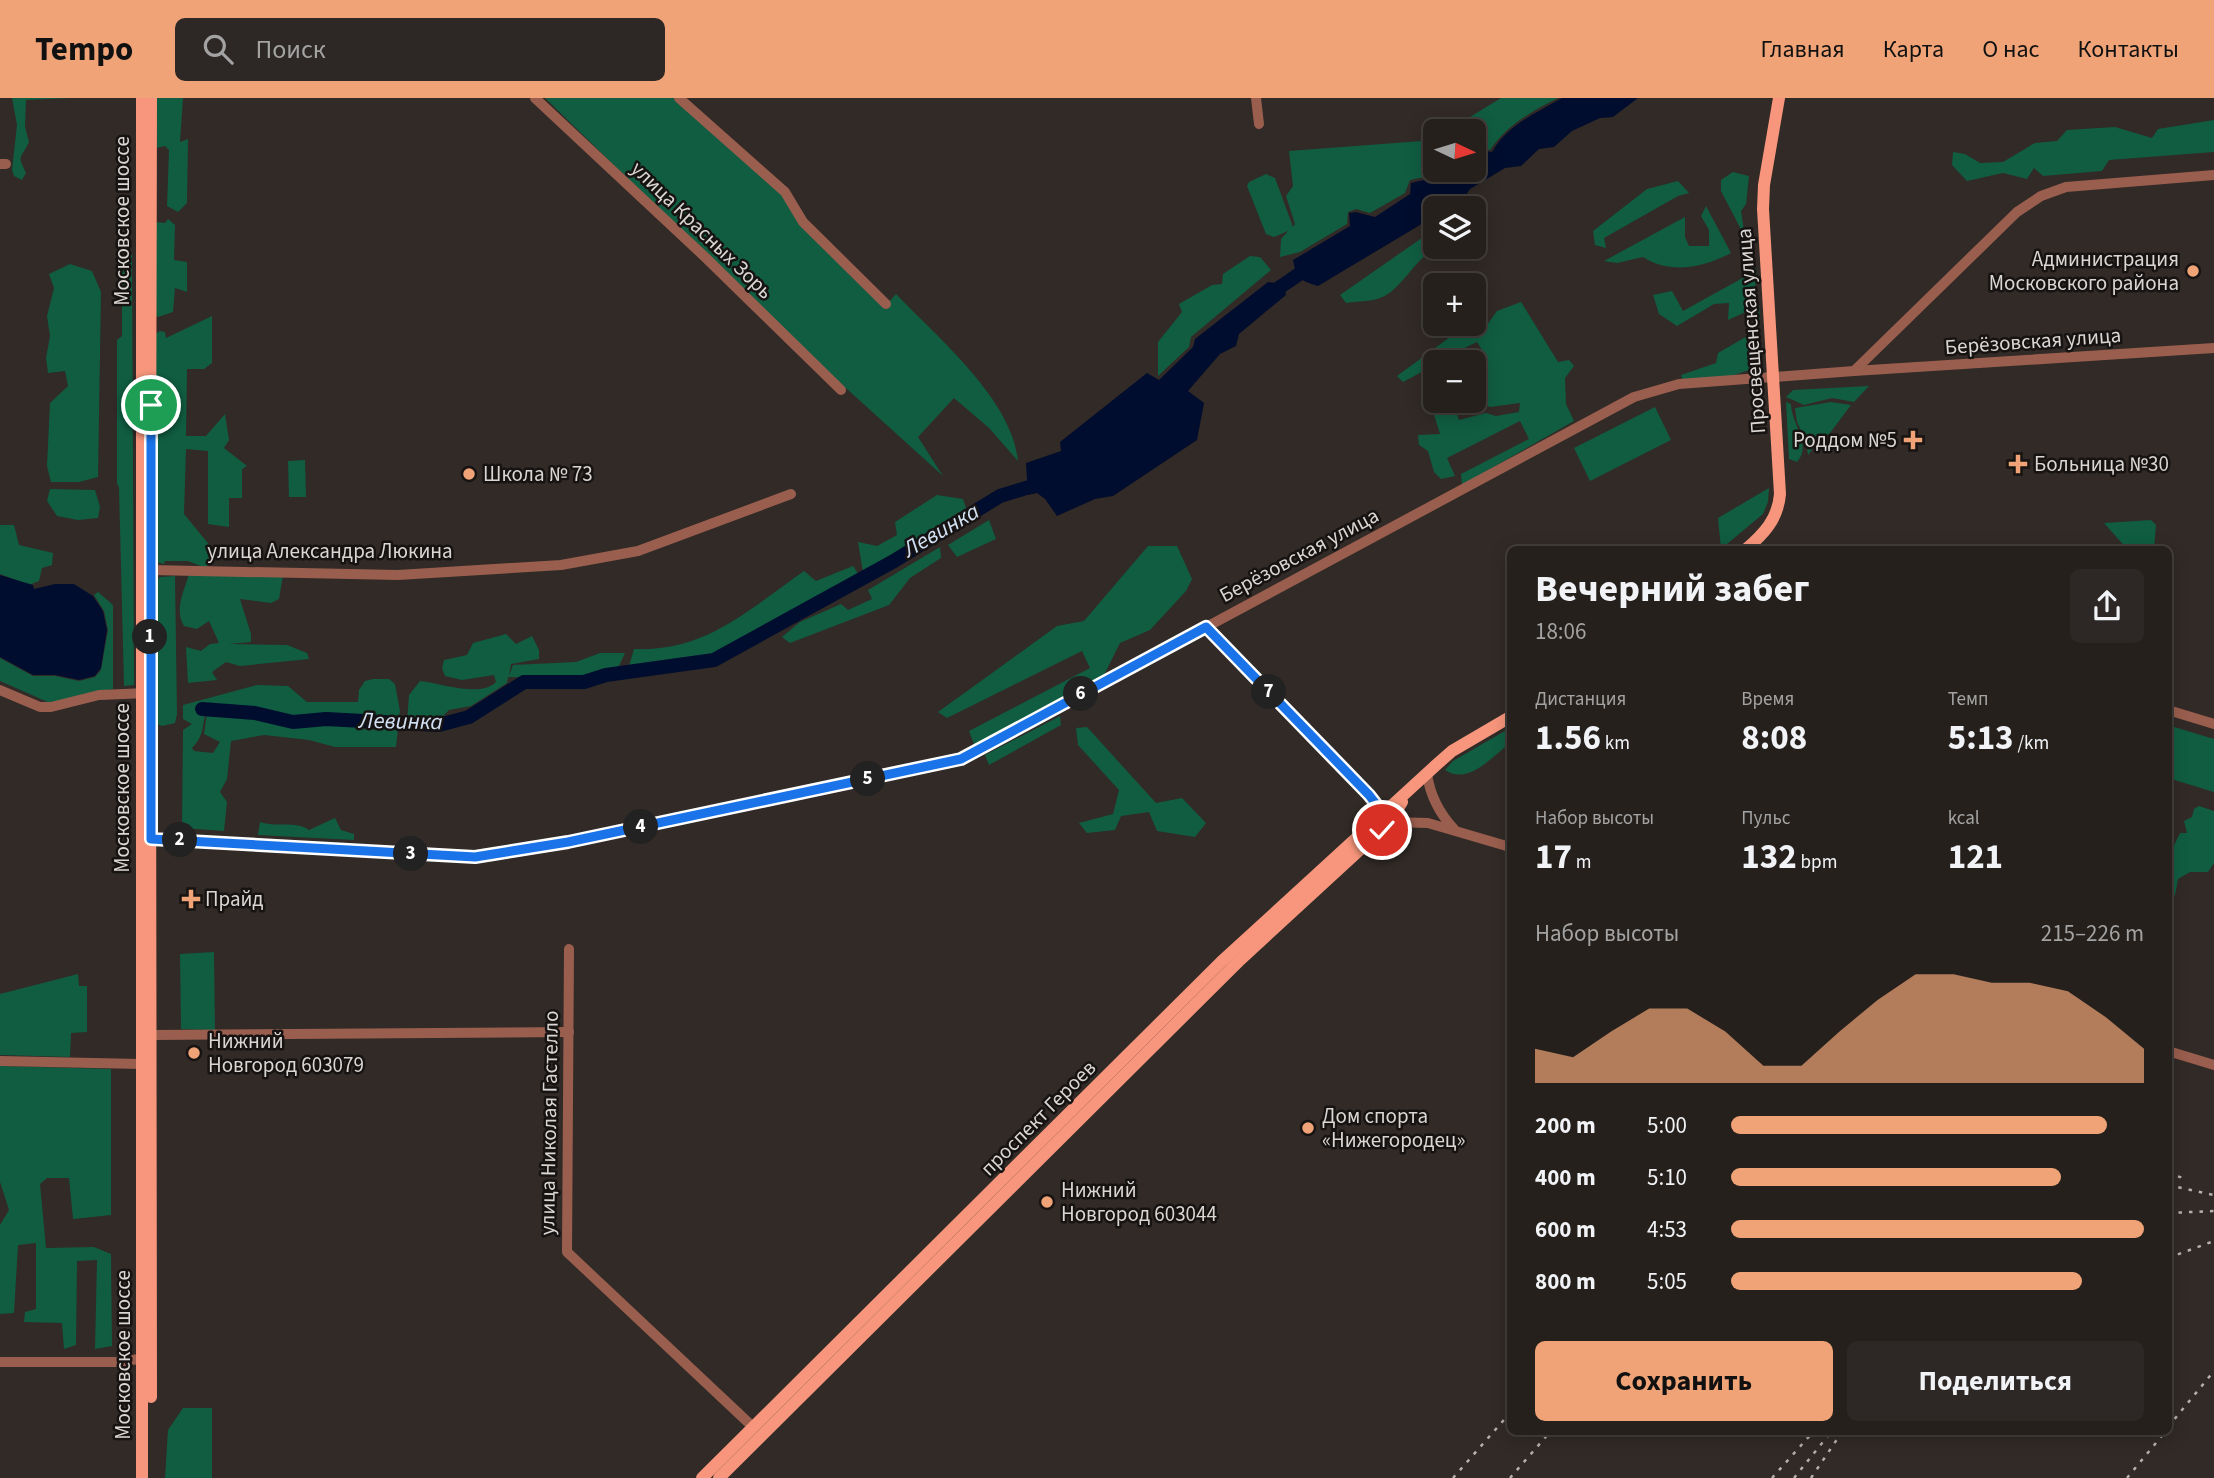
<!DOCTYPE html>
<html lang="ru">
<head>
<meta charset="utf-8">
<style>
	:root { --surface:#25201c; --page:#2d2825; --text:#f1f3f6; --muted:#a3a3a3; --line:#423e3b; --accent:#efa377 }
	body { margin:0; font-family:"Source Sans 3",sans-serif; background:var(--page); color:var(--text); height:100vh; display:flex; flex-direction:column; font-size:26px; white-space:nowrap }
	* { box-sizing:border-box; margin:0 }
	p { font-size:23px; color:var(--muted) }
	.icon { flex:none; width:38px; height:38px; fill:none; stroke:currentColor; stroke-width:2; stroke-linecap:round; stroke-linejoin:round }
	.map { position:relative; flex:1; overflow:hidden }
	.drawer { position:absolute; left:1507px; top:448px; width:665px; height:889px; display:flex; flex-direction:column; background:var(--surface); border-radius:10px; box-shadow:0 4px 18px #0003,0 0 0 2px var(--line) }
	.drawer>* { flex:none }
	.needle { width:46px; rotate:94deg }
	.fabs { position:absolute; left:1423px; top:21px; display:grid; gap:14px }
	.fabs a { display:grid; place-items:center; width:63px; height:63px; border-radius:10px; background:var(--surface); box-shadow:0 4px 18px #0003,0 0 0 2px var(--line); font-size:35px }
	.pin { position:absolute; display:grid; place-items:center; width:60px; height:60px; color:#fff; margin:-30px; border:4px solid #fff; border-radius:50%; box-shadow:0 2px 7px #0007 }
	.km { position:absolute; width:35px; height:35px; margin:-18px; border-radius:50%; background:#222; color:#fff; font-size:19px; line-height:35px; text-align:center }
	.round { display:grid; place-items:center; flex:none; width:74px; height:74px; border-radius:10px; background:var(--page) }
	.summary { display:flex; align-items:center; justify-content:space-between; height:119px; padding:0 28px }
	h1 { font-size:38px; font-weight:700; line-height:52px }
	.stats { display:grid; grid-template-columns:repeat(3,1fr); gap:10px; height:119px; padding:7px 28px }
	.stats div { display:grid; align-content:center }
	.stats b { font-size:35px; font-weight:700 }
	.stats small { font-size:19px; font-weight:400 }
	.stats p { font-size:19px }
	.chart { height:196px; padding:14px 28px }
	.chart p { display:flex; justify-content:space-between }
	.chart svg { width:100%; height:126px; margin-top:7px; fill:var(--accent); opacity:.7 }
	.primary-button { display:flex; gap:14px; margin-top:auto; padding:14px 28px }
	.primary-button a { flex:1; height:80px; border-radius:10px; background:var(--accent); color:#111; font-size:28px; font-weight:700; line-height:80px; text-align:center }
	.primary-button a+a { background:var(--page); color:var(--text) }
	ul { padding:0 28px; list-style:none; font-size:23px }
	li { display:grid; grid-template-columns:112px 84px 1fr; align-items:center; height:52px }
	li i { height:18px; border-radius:9px; background:var(--accent) }
	header { display:flex; align-items:center; gap:42px; box-sizing:border-box; height:98px; padding:0 35px; background:var(--accent); color:#111 }
	header strong { font-size:33px }
	nav { display:flex; gap:38px; margin-inline-start:auto; font-size:24px }
	.search { width:490px; height:63px; background:var(--page); display:flex; align-items:center; gap:18px; box-sizing:border-box; padding:0 24px; border-radius:10px; color:var(--muted); font-size:26px }
	.map>svg:first-child { display:block }
	.green { fill:#105d42 }
	.water { fill:#000d2e }
	.lines { fill:none; stroke-linecap:round; stroke-linejoin:round }
	.river { stroke:#000d2e; stroke-width:14 }
	.minor { stroke:#995e4e; stroke-width:10 }
	.major { stroke:#f7967c; stroke-width:12 }
	.rail { stroke:#b6b1ae; stroke-width:2.5; stroke-dasharray:3.5 7; stroke-linecap:butt }
	.route-casing { stroke:#fff; stroke-width:14 }
	.route { stroke:#1a73e8; stroke-width:9 }
	.poi-dot { fill:#efa377; stroke:#161312; stroke-width:2.5 }
	.labels { text-anchor:middle; dominant-baseline:central; stroke-width:5; stroke-linejoin:round; paint-order:stroke }
	.street-label { font-size:21px; fill:#dad6d3; stroke:#161312 }
	.poi-label { font-size:21px; fill:#dad6d3; stroke:#161312; text-anchor:start }
	.water-label { font-size:23px; font-style:italic; fill:#d3e1f4; stroke:#161312 }
</style>
</head>
<body>
<header>
<strong>Tempo</strong>
<div class="search"><svg class="icon" aria-label="search" viewBox="0 0 24 24"><circle cx="10" cy="10" r="6"/><path d="M15 15l6 6"/></svg>Поиск</div>
<nav><a>Главная</a><a>Карта</a><a>О нас</a><a>Контакты</a></nav>
</header>
<div class="map">
<svg width="2214" height="1380" viewBox="0 0 2214 1380">
	<rect width="100%" height="100%" fill="#312a26"/>
	<g class="green">
		<path d="M 12,0 L 72,0 L 26,2 L 25,29 L 29,44 C 20,63 17,55 26,75 L 22,82 L 14,78 L 12,72 L 17,27 Z"/>
		<path d="M 157,0 L 183,0 L 180,44 L 188,41 L 187,105 L 178,114 L 167,108 L 169,52 L 165,48 L 157,50 Z"/>
		<path d="M 545,0 L 681,0 L 785,94 L 803,124 L 887,206 L 896,196 C 937,239 1012,301 1018,363 L 989,330 L 954,300 L 918,339 L 943,378 L 805,253 Z"/>
		<path d="M 1501,0 L 1558,0 C 1532,13 1507,27 1490,52 L 1474,49 L 1474,33 L 1447,33 Z"/>
		<path d="M 2214,22 L 2214,54 L 2109,62 L 2102,73 L 2043,78 L 2034,70 L 2027,81 L 2003,75 L 1967,83 L 1952,67 L 1953,54 L 1965,56 L 1980,65 L 2003,64 L 2035,45 L 2057,43 L 2067,32 L 2115,29 L 2152,40 L 2158,31 Z"/>
		<path d="M 1435,42 L 1435,72 L 1445,72 L 1440,76 L 1410,82 L 1405,95 L 1370,115 L 1356,111 L 1348,114 L 1347,126 L 1300,154 L 1280,159 L 1281,141 L 1288,133 L 1274,139 L 1266,136 L 1247,88 L 1249,84 L 1266,76 L 1275,80 L 1293,129 L 1295,126 L 1286,98 L 1293,88 L 1289,53 Z"/>
		<path d="M 1733,74 L 1749,78 L 1746,106 L 1741,113 L 1745,139 L 1721,93 L 1721,82 Z"/>
		<path d="M 1678,83 L 1689,95 L 1678,98 L 1604,140 L 1606,150 L 1595,147 L 1593,133 L 1647,91 Z"/>
		<path d="M 1706,108 L 1731,155 C 1705,169 1670,177 1643,159 L 1617,165 L 1604,163 L 1685,119 L 1685,139 L 1689,148 L 1709,148 L 1709,132 L 1701,118 Z"/>
		<path d="M 168,121 L 175,127 L 174,162 L 187,164 L 187,194 L 175,190 L 173,214 L 158,219 L 155,217 L 155,124 L 165,125 Z"/>
		<path d="M 1429,135 L 1435,137 L 1435,149 L 1437,149 C 1415,160 1401,193 1380,200 C 1370,204 1357,203 1346,205 L 1340,197 Z"/>
		<path d="M 123,156 L 132,156 L 134,587 L 124,588 L 119,390 L 117,385 L 117,242 L 122,238 L 122,168 L 117,166 Z"/>
		<path d="M 1250,158 L 1260,159 L 1271,172 L 1191,239 L 1189,249 L 1158,278 L 1158,244 L 1182,214 L 1179,206 L 1212,187 L 1222,186 L 1223,176 Z"/>
		<path d="M 1753,164 C 1760,178 1758,185 1749,198 L 1759,207 L 1760,227 L 1750,212 L 1728,222 L 1729,205 L 1714,206 L 1677,228 L 1659,216 L 1653,197 L 1672,193 L 1683,213 L 1748,177 Z"/>
		<path d="M 70,166 L 92,173 L 101,194 L 98,379 L 79,384 L 51,384 L 47,368 L 50,305 L 68,288 L 65,273 L 48,275 L 46,260 L 50,238 L 47,218 L 54,190 L 49,176 Z"/>
		<path d="M 1521,204 L 1558,264 L 1569,262 L 1574,268 L 1565,280 L 1566,306 L 1574,323 L 1462,387 L 1461,376 L 1529,341 L 1520,323 L 1447,360 L 1455,378 L 1441,381 L 1434,374 L 1428,353 L 1419,347 L 1418,337 L 1440,336 L 1428,297 L 1435,293 L 1435,303 L 1461,303 L 1455,310 L 1459,322 L 1486,315 L 1496,318 L 1519,314 L 1520,305 L 1490,309 L 1476,302 L 1487,260 L 1477,244 L 1435,264 L 1435,267 L 1403,284 L 1397,278 L 1461,231 L 1484,231 L 1497,213 Z"/>
		<path d="M 212,218 L 212,265 L 204,271 L 187,271 L 186,338 L 206,338 L 225,316 L 229,342 L 224,350 L 247,368 L 242,371 L 242,400 L 229,400 L 229,429 L 208,426 L 208,353 L 186,351 L 184,416 L 216,455 L 208,468 L 203,469 L 188,463 L 165,463 L 164,466 L 156,464 L 155,236 L 160,233 L 165,234 L 166,240 Z"/>
		<path d="M 1756,233 L 1758,269 L 1731,278 L 1683,283 L 1681,277 L 1716,265 L 1718,255 Z"/>
		<path d="M 1869,288 L 1854,304 L 1832,300 L 1804,307 L 1786,299 L 1793,292 Z"/>
		<path d="M 1786,304 L 1791,306 C 1791,326 1813,346 1797,364 L 1789,361 Z"/>
		<path d="M 1831,304 L 1851,307 L 1830,335 L 1819,343 L 1808,357 L 1806,343 L 1797,324 L 1795,310 Z"/>
		<path d="M 1655,309 L 1671,342 L 1590,383 L 1574,350 Z"/>
		<path d="M 305,362 L 306,399 L 289,399 L 288,363 Z"/>
		<path d="M 1769,390 L 1768,404 L 1763,416 L 1721,451 L 1718,420 Z"/>
		<path d="M 50,391 L 95,392 L 100,409 L 98,420 L 78,422 L 57,418 L 47,403 Z"/>
		<path d="M 937,397 L 963,401 L 966,410 L 863,474 L 858,444 L 877,448 L 897,437 L 895,424 Z"/>
		<path d="M 989,422 L 996,441 L 957,459 L 948,447 Z"/>
		<path d="M 2151,422 L 2156,427 L 2154,451 L 2127,451 L 2104,425 Z"/>
		<path d="M 0,427 L 14,427 L 19,447 L 53,455 L 52,467 L 42,470 L 39,483 L 29,487 L 0,476 Z"/>
		<path d="M 1148,448 L 1177,448 L 1192,481 L 1186,493 L 1150,532 L 1120,545 L 1104,577 L 975,649 L 969,633 L 1090,570 L 1082,553 L 947,620 L 938,614 L 1057,528 L 1084,523 Z"/>
		<path d="M 940,449 L 941,460 L 910,480 L 889,507 L 790,545 L 782,539 L 800,524 L 841,506 L 848,512 L 872,501 L 868,492 Z"/>
		<path d="M 853,468 L 859,477 L 714,559 L 629,568 L 634,551 C 706,554 748,512 804,473 L 816,483 Z"/>
		<path d="M 189,476 L 283,477 L 279,501 L 271,505 L 240,501 L 251,536 L 251,544 L 229,546 L 287,547 L 307,555 L 309,561 L 240,568 L 226,564 L 212,574 L 217,582 L 188,585 L 186,549 L 201,553 L 210,546 L 219,545 L 209,523 L 197,531 L 184,528 C 174,512 184,493 189,476 Z"/>
		<path d="M 175,478 L 177,616 L 175,625 L 162,628 L 157,626 L 156,484 L 160,479 Z"/>
		<path d="M 98,494 L 113,507 L 113,591 L 50,605 L 0,583 L 0,560 L 33,578 L 55,578 L 79,583 L 95,579 L 101,572 L 108,532 L 104,513 L 94,497 Z"/>
		<path d="M 506,536 L 516,546 L 532,538 L 539,552 L 539,561 L 511,566 L 509,578 L 513,567 L 576,564 L 600,555 L 625,555 L 617,572 L 582,581 L 508,579 L 507,585 L 471,608 L 449,612 L 440,621 L 424,624 L 407,623 L 409,597 L 420,583 C 441,585 480,600 496,584 L 494,577 L 462,582 L 445,578 L 442,570 L 444,562 L 467,557 L 473,545 Z"/>
		<path d="M 373,581 L 389,581 L 395,586 L 400,613 L 398,622 L 322,618 L 292,621 L 254,612 L 210,610 C 199,623 208,634 192,650 L 194,653 L 213,655 L 220,644 L 204,636 L 207,615 L 256,617 L 293,627 L 327,624 L 368,632 L 398,630 L 396,649 L 335,649 L 309,642 L 264,637 L 231,643 L 227,681 L 220,694 L 227,704 L 224,733 L 182,730 L 183,632 L 192,626 L 183,621 L 183,607 L 257,587 L 288,588 L 307,604 L 358,604 L 359,592 L 365,583 Z"/>
		<path d="M 1060,618 L 1061,627 L 989,667 L 985,657 Z"/>
		<path d="M 2171,628 L 2214,641 L 2214,694 L 2168,680 L 2168,636 Z"/>
		<path d="M 1087,629 L 1156,705 L 1182,700 L 1206,725 L 1195,739 L 1157,733 L 1149,714 L 1121,718 L 1115,732 L 1087,735 L 1079,725 L 1113,716 L 1119,692 L 1078,647 L 1076,630 Z"/>
		<path d="M 1510,630 L 1510,645 C 1493,658 1468,688 1445,672 L 1453,663 Z"/>
		<path d="M 2199,708 L 2214,713 L 2214,765 L 2208,774 L 2190,774 L 2178,781 L 2175,797 L 2168,802 L 2168,760 L 2180,735 L 2187,735 L 2184,723 L 2192,719 L 2194,711 Z"/>
		<path d="M 335,720 L 341,732 L 354,736 L 354,742 L 258,737 L 260,724 C 276,730 295,722 309,732 Z"/>
		<path d="M 214,854 L 215,932 L 181,931 L 180,856 Z"/>
		<path d="M 78,876 L 79,888 L 87,888 L 87,934 L 71,935 L 70,959 L 0,957 L 0,896 Z"/>
		<path d="M 0,968 L 111,971 L 111,1117 L 73,1121 L 69,1080 L 47,1080 L 40,1086 L 46,1150 L 94,1149 L 111,1156 L 112,1248 L 95,1251 L 97,1162 L 77,1163 L 76,1247 L 64,1251 L 62,1225 L 24,1224 L 25,1214 L 36,1211 L 36,1145 L 18,1147 L 14,1215 L 0,1216 L 0,1127 L 9,1112 L 0,1084 Z"/>
		<path d="M 183,1310 L 212,1310 L 212,1380 L 165,1380 L 168,1332 Z"/>
	</g>
	<g class="water">
		<path d="M 1562,0 L 1638,0 L 1613,19 L 1600,20 L 1572,33 L 1554,49 L 1539,51 L 1521,68 L 1505,70 L 1470,91 L 1461,104 L 1449,110 L 1435,110 L 1435,118 L 1318,188 C 1301,183 1296,181 1293,162 L 1350,128 L 1349,115 L 1356,114 L 1375,119 L 1410,96 L 1411,85 L 1441,78 L 1448,72 L 1474,72 L 1474,51 L 1492,54 C 1507,27 1536,15 1562,0 Z"/>
		<path d="M 1268,184 L 1284,186 L 1286,197 L 1239,236 L 1236,248 L 1220,256 L 1188,293 L 1204,305 L 1197,342 L 1113,398 L 1095,401 L 1057,418 L 1045,401 L 1037,395 L 1028,397 L 1026,365 L 1061,353 L 1060,344 L 1147,275 L 1159,282 L 1193,249 L 1195,241 Z"/>
		<path d="M 0,477 L 33,487 L 34,491 L 55,486 L 74,486 L 93,498 L 103,513 L 107,532 L 101,570 L 95,578 L 79,582 L 55,577 L 33,577 L 0,559 Z"/>
	</g>
	<g class="lines">
		<g class="river">
			<path d="M 1270,196 L 1311,168"/>
			<path d="M 202,611 L 255,615 L 293,624 L 326,621 L 439,627 L 469,619 L 524,584 L 584,584 L 606,577 L 714,562 L 894,463 L 1000,398 L 1042,385"/>
		</g>
		<g class="minor">
			<path d="M 535,0 L 706,160 L 841,292"/>
			<path d="M 679,0 L 785,94 L 803,124 L 886,206"/>
			<path d="M 1256,0 L 1259,26"/>
			<path d="M 0,66 L 6,66"/>
			<path d="M 1854,273 L 2214,250"/>
			<path d="M 150,472 L 398,477 L 561,467 L 638,453 L 791,396"/>
			<path d="M 1206,529 L 1369,697 L 1390,724 L 1428,725 L 1510,749"/>
			<path d="M 0,592 L 40,609 L 51,609 L 99,597 L 148,595"/>
			<path d="M 2168,612 L 2214,626"/>
			<path d="M 1427,676 C 1430,697 1439,715 1454,731"/>
			<path d="M 144,741 L 475,759 L 517,754 L 596,739 L 961,661 L 1634,299 L 1679,286 L 1854,273 L 2017,114 L 2041,98 L 2066,89 L 2214,77"/>
			<path d="M 569,851 L 567,1154 L 753,1329"/>
			<path d="M 151,937 L 569,934"/>
			<path d="M 2168,953 L 2214,967"/>
			<path d="M 0,963 L 141,966"/>
			<path d="M 0,1264 L 117,1264 L 146,1260"/>
		</g>
		<g class="major">
			<path d="M 142,0 L 142,1380"/>
			<path d="M 150,438 L 151,0"/>
			<path d="M 1745,452 C 1764,436 1778,421 1780,396 L 1763,111 L 1764,87 L 1779,0"/>
			<path d="M 150,582 L 151,1299"/>
			<path d="M 702,1380 L 1221,864 L 1435,668 L 1452,653 L 1510,619"/>
			<path d="M 719,1380 L 1240,862 L 1390,724 L 1402,704"/>
		</g>
		<g class="rail">
			<path d="M 2168,1075 L 2183,1080"/>
			<path d="M 2168,1087 L 2214,1097"/>
			<path d="M 2168,1115 L 2214,1113"/>
			<path d="M 2168,1160 L 2214,1143"/>
			<path d="M 2168,1329 L 2214,1273"/>
			<path d="M 1453,1380 L 1510,1315"/>
			<path d="M 1510,1380 L 1550,1334"/>
			<path d="M 1772,1380 L 1813,1334"/>
			<path d="M 1794,1380 L 1831,1334"/>
			<path d="M 1811,1380 L 1842,1334"/>
			<path d="M 2127,1380 L 2165,1334"/>
		</g>
	</g>
	<g class="lines">
		<defs>
			<path id="route" d="M 151,307 L 151,741 L 475,759 L 568,744 L 961,661 L 1206,529 L 1369,697 L 1390,724 L 1382,732"/>
		</defs>
		<use href="#route" class="route-casing"/>
		<use href="#route" class="route"/>
	</g>
	<g class="poi-dot">
		<circle cx="2193" cy="173" r="7"/>
		<path d="M1909.5 331.5h7v7h7v7h-7v7h-7v-7h-7v-7h7z"/>
		<path d="M2014.5 355.5h7v7h7v7h-7v7h-7v-7h-7v-7h7z"/>
		<circle cx="469" cy="376" r="7"/>
		<path d="M187.5 790.5h7v7h7v7h-7v7h-7v-7h-7v-7h7z"/>
		<circle cx="194" cy="955" r="7"/>
		<circle cx="1308" cy="1030" r="7"/>
		<circle cx="1047" cy="1104" r="7"/>
	</g>
	<g class="labels">
		<g class="street-label">
			<text transform="translate(122 123) rotate(-90)">Московское шоссе</text>
			<text transform="translate(702 132) rotate(44)">улица Красных Зорь</text>
			<text transform="translate(1751 233) rotate(-94)">Просвещенская улица</text>
			<text transform="translate(2033 243) rotate(-4)">Берёзовская улица</text>
			<text x="330" y="453">улица Александра Люкина</text>
			<text transform="translate(1299 457) rotate(-28)">Берёзовская улица</text>
			<text transform="translate(122 690) rotate(-90)">Московское шоссе</text>
			<text transform="translate(1038 1020) rotate(-45)">проспект Героев</text>
			<text transform="translate(549 1025) rotate(-89)">улица Николая Гастелло</text>
			<text transform="translate(123 1257) rotate(-90)">Московское шоссе</text>
		</g>
		<g class="poi-label">
			<text x="2179" y="161" text-anchor="end">Администрация<tspan x="2179" dy="24">Московского района</tspan></text>
			<text x="1897" y="342" text-anchor="end">Роддом №5</text>
			<text x="2034" y="366">Больница №30</text>
			<text x="483" y="376">Школа № 73</text>
			<text x="205" y="801">Прайд</text>
			<text x="208" y="943">Нижний<tspan x="208" dy="24">Новгород 603079</tspan></text>
			<text x="1322" y="1018">Дом спорта<tspan x="1322" dy="24">«Нижегородец»</tspan></text>
			<text x="1061" y="1092">Нижний<tspan x="1061" dy="24">Новгород 603044</tspan></text>
		</g>
		<g class="water-label">
			<text transform="translate(941 432) rotate(-30)">Левинка</text>
			<text transform="translate(401 623) rotate(1)">Левинка</text>
		</g>
	</g>
</svg>
<div class="fabs">
<a><svg class="needle" viewBox="-14 -14 28 28"><path d="M0-13l5 13h-10z" fill="#e53935"/><path d="M0 13l5-13h-10z" fill="#a3a3a3"/></svg></a>
<a><svg class="icon" aria-label="layers" viewBox="0 0 24 24"><path d="M12 4l9 5-9 5-9-5zM3 14l9 5 9-5"/></svg></a>
<a>+</a>
<a>−</a>
</div>
<div class="pin" style="left:151px;top:307px;background:#1e9e55"><svg class="icon" aria-label="arrive" viewBox="0 0 24 24"><path d="M6 21V4h12l-3 4 3 4H6"/></svg></div>
<div class="pin" style="left:1382px;top:732px;background:#d93025"><svg class="icon" aria-label="check" viewBox="0 0 24 24"><path d="M5 12l5 5 9-10"/></svg></div>
<b class="km" style="left:150px;top:539px">1</b>
<b class="km" style="left:180px;top:742px">2</b>
<b class="km" style="left:411px;top:756px">3</b>
<b class="km" style="left:641px;top:729px">4</b>
<b class="km" style="left:868px;top:681px">5</b>
<b class="km" style="left:1081px;top:596px">6</b>
<b class="km" style="left:1269px;top:594px">7</b>
<section class="drawer">
<div class="summary"><div><h1>Вечерний забег</h1><p>18:06</p></div><a class="round"><svg class="icon" aria-label="share" viewBox="0 0 24 24"><path d="M12 15V3M7 8l5-5 5 5M5 13v7h14v-7"/></svg></a></div>
<div class="stats">
<div><p>Дистанция</p><b>1.56<small> km</small></b></div>
<div><p>Время</p><b>8:08</b></div>
<div><p>Темп</p><b>5:13<small> /km</small></b></div>
</div>
<div class="stats">
<div><p>Набор высоты</p><b>17<small> m</small></b></div>
<div><p>Пульс</p><b>132<small> bpm</small></b></div>
<div><p>kcal</p><b>121</b></div>
</div>
<div class="chart"><p><span>Набор высоты</span>215–226 m</p>
<svg viewBox="0 0 160 44" preserveAspectRatio="none"><path d="M0 44V32L10 35L20 26L30 18L40 18L50 26L60 38L70 38L80 26L90 15L100 6L110 6L120 9L130 9L140 12L150 21L160 32V44z"/></svg>
</div>
<ul>
<li><b>200 m</b>5:00<i style="width:91%"></i></li>
<li><b>400 m</b>5:10<i style="width:80%"></i></li>
<li><b>600 m</b>4:53<i style="width:100%"></i></li>
<li><b>800 m</b>5:05<i style="width:85%"></i></li>
</ul>
<div class="primary-button"><a>Сохранить</a><a>Поделиться</a></div>
</section>
</div>
</body>
</html>
